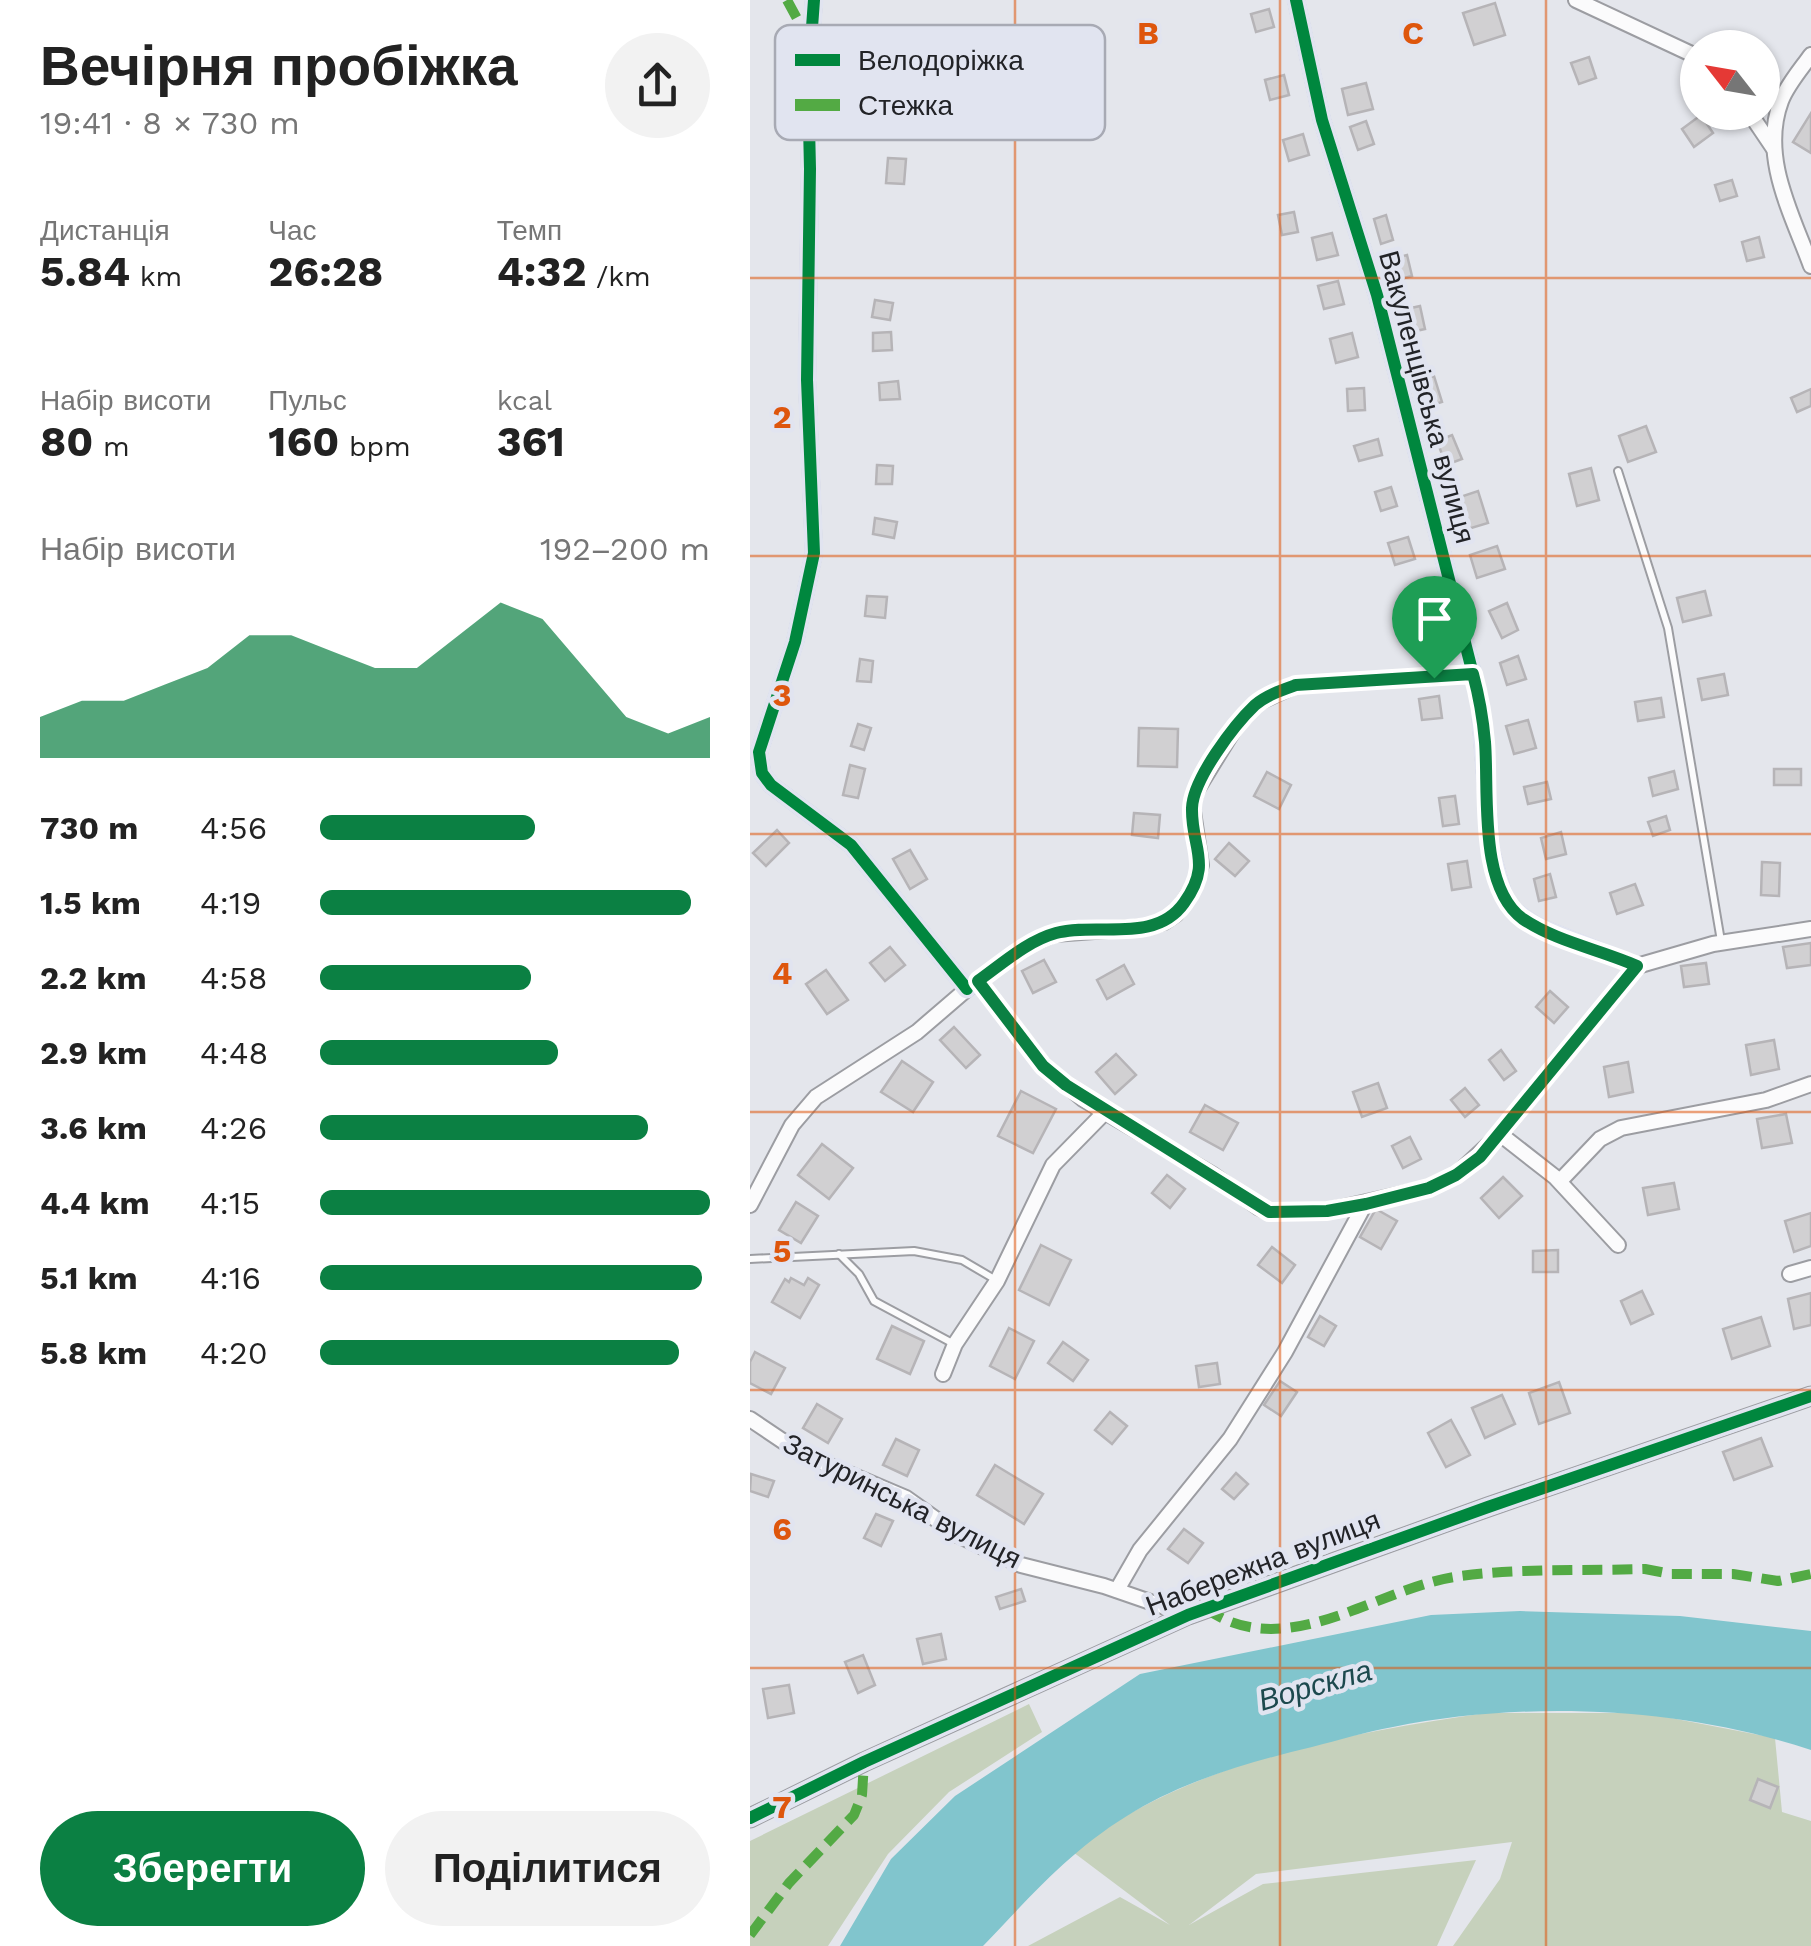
<!DOCTYPE html>
<html lang="uk">
<head>
<meta charset="utf-8">
<style>
	:root { --surface:#fff; --page:#f2f2f2; --text:#222; --muted:#767676; --accent:#0b8043 }
	body { margin:0; font-family:"Work Sans",sans-serif; background:var(--page); color:var(--text); height:100vh; display:flex; flex-direction:column; font-size:38px; white-space:nowrap }
	* { box-sizing:border-box; margin:0 }
	p { font-size:32px; color:var(--muted) }
	.icon { flex:none; width:55px; height:55px; fill:none; stroke:currentColor; stroke-width:2; stroke-linecap:round; stroke-linejoin:round }
	.map { position:relative; flex:1; overflow:hidden }
	.sheet { display:flex; flex-direction:column; background:var(--surface); width:750px }
	.sheet>* { flex:none }
	.needle { width:65px; rotate:301deg }
	.fabs { position:absolute; left:930px; top:30px; display:grid; gap:20px }
	.fabs a { display:grid; place-items:center; width:100px; height:100px; border-radius:50%; background:var(--surface); box-shadow:0 2px 8px #0004; font-size:50px }
	.pin { position:absolute; display:grid; place-items:center; width:85px; height:85px; color:#fff; margin:-102px -42px; border-radius:50% 50% 50% 0; rotate:-45deg; box-shadow:0 0 10px #0007 }
	.pin .icon { rotate:45deg }
	.round { display:grid; place-items:center; flex:none; width:105px; height:105px; border-radius:52px; background:var(--page) }
	.head { display:flex; align-items:center; justify-content:space-between; height:170px; padding:0 40px }
	h1 { font-size:55px; font-weight:700; line-height:75px }
	.metrics { display:grid; grid-template-columns:repeat(3,1fr); gap:15px; height:170px; padding:10px 40px }
	.metrics div { display:grid; align-content:center }
	.metrics b { font-size:42px; font-weight:700 }
	.metrics small { font-size:28px; font-weight:400 }
	.metrics p { font-size:28px }
	.chart { height:280px; padding:20px 40px }
	.chart p { display:flex; justify-content:space-between }
	.chart svg { width:100%; height:180px; margin-top:10px; fill:var(--accent); opacity:.7 }
	.action { display:flex; gap:20px; margin-top:auto; padding:20px 40px }
	.action a { flex:1; height:115px; border-radius:60px; background:var(--accent); color:#fff; font-size:40px; font-weight:700; line-height:115px; text-align:center }
	.action a+a { background:var(--page); color:var(--text) }
	ul { padding:0 40px; list-style:none; font-size:32px }
	li { display:grid; grid-template-columns:160px 120px 1fr; align-items:center; height:75px }
	li i { height:25px; border-radius:12px; background:var(--accent) }
	main { display:flex; flex:1; min-height:0 }
	.map>svg:first-child { display:block }
	.green { fill:#c6d1bc }
	.water { fill:#81c5cd }
	.building { fill:#d1d0d2; stroke:#b6b4b7; stroke-width:2.5 }
	.lines { fill:none; stroke-linecap:round; stroke-linejoin:round }
	.service-casing { stroke:#9c9da2; stroke-width:10 }
	.minor-casing { stroke:#9c9da2; stroke-width:18 }
	.tertiary-casing { stroke:#9c9da2; stroke-width:21 }
	.service { stroke:#fbfbfc; stroke-width:6 }
	.minor { stroke:#fbfbfc; stroke-width:14 }
	.tertiary { stroke:#fbfbfc; stroke-width:18 }
	.quiet { stroke:#53aa44; stroke-width:10; stroke-dasharray:20 10; stroke-linecap:butt }
	.cycleway-casing { stroke:#e1e4f0; stroke-width:19 }
	.cycleway { stroke:#00873e; stroke-width:12 }
	.route-casing { stroke:#fff; stroke-width:20 }
	.route { stroke:#0b8043; stroke-width:12 }
	.grid { fill:none; stroke:#de560d; stroke-width:2.5; stroke-opacity:0.55 }
	.labels { text-anchor:middle; dominant-baseline:central; stroke-width:9; stroke-linejoin:round; paint-order:stroke }
	.street-label { font-size:28px; fill:#222327; stroke:#e1e4f0 }
	.water-label { font-size:30px; font-style:italic; fill:#1d494e; stroke:#e1e4f0 }
	.key { fill:#e1e4f0; stroke:#a8aab4; stroke-width:2.5 }
	.key-label { font-size:28px; fill:#222327 }
	.grid-label { font-size:32px; text-anchor:middle; font-weight:bold; fill:#de560d; stroke:#e1e4f0; stroke-width:9; stroke-linejoin:round; paint-order:stroke }
</style>
</head>
<body>
<main>
<section class="sheet">
<div class="head"><div><h1>Вечірня пробіжка</h1><p>19:41 · 8 × 730 m</p></div><a class="round"><svg class="icon" aria-label="share" viewBox="0 0 24 24"><path d="M12 15V3M7 8l5-5 5 5M5 13v7h14v-7"/></svg></a></div>
<div class="metrics">
<div><p>Дистанція</p><b>5.84<small> km</small></b></div>
<div><p>Час</p><b>26:28</b></div>
<div><p>Темп</p><b>4:32<small> /km</small></b></div>
</div>
<div class="metrics">
<div><p>Набір висоти</p><b>80<small> m</small></b></div>
<div><p>Пульс</p><b>160<small> bpm</small></b></div>
<div><p>kcal</p><b>361</b></div>
</div>
<div class="chart"><p><span>Набір висоти</span>192–200 m</p>
<svg viewBox="0 0 160 44" preserveAspectRatio="none"><path d="M0 44V34L10 30L20 30L30 26L40 22L50 14L60 14L70 18L80 22L90 22L100 14L110 6L120 10L130 22L140 34L150 38L160 34V44z"/></svg>
</div>
<ul>
<li><b>730 m</b>4:56<i style="width:55%"></i></li>
<li><b>1.5 km</b>4:19<i style="width:95%"></i></li>
<li><b>2.2 km</b>4:58<i style="width:54%"></i></li>
<li><b>2.9 km</b>4:48<i style="width:61%"></i></li>
<li><b>3.6 km</b>4:26<i style="width:84%"></i></li>
<li><b>4.4 km</b>4:15<i style="width:100%"></i></li>
<li><b>5.1 km</b>4:16<i style="width:98%"></i></li>
<li><b>5.8 km</b>4:20<i style="width:92%"></i></li>
</ul>
<div class="action"><a>Зберегти</a><a>Поділитися</a></div>
</section>
<div class="map">
<svg width="1061" height="1946" viewBox="0 0 1061 1946">
	<rect width="100%" height="100%" fill="#e4e6ec"/>
	<g class="green">
		<path d="M 279,1704 L 292,1732 L 199,1792 L 138,1854 L 78,1946 L 0,1946 L 0,1841 Z"/>
		<path d="M 736,1713 L 895,1713 L 1025,1738 L 1032,1812 L 1061,1821 L 1061,1946 L 703,1946 L 750,1879 L 762,1842 L 506,1874 L 439,1925 L 513,1884 L 726,1860 L 687,1946 L 278,1946 L 370,1897 L 420,1925 L 323,1852 C 344,1838 365,1821 388,1809 C 494,1752 618,1730 736,1713 Z"/>
	</g>
	<path class="water" d="M 770,1611 L 930,1616 L 1061,1631 L 1061,1750 C 931,1707 777,1700 643,1727 C 615,1732 589,1740 562,1747 C 503,1761 437,1780 385,1811 C 322,1848 282,1895 233,1946 L 90,1946 L 141,1859 L 205,1796 L 390,1674 L 681,1615 Z"/>
	<g class="building">
		<path d="M 745,3 L 755,35 L 724,45 L 713,13 Z"/>
		<path d="M 519,9 L 524,27 L 506,32 L 501,14 Z"/>
		<path d="M 839,57 L 846,78 L 829,84 L 821,63 Z"/>
		<path d="M 534,75 L 539,95 L 520,100 L 515,80 Z"/>
		<path d="M 616,83 L 623,109 L 598,115 L 592,89 Z"/>
		<path d="M 1061,113 L 1061,153 L 1043,142 Z"/>
		<path d="M 951,115 L 963,133 L 944,147 L 932,129 Z"/>
		<path d="M 616,121 L 624,144 L 608,150 L 600,127 Z"/>
		<path d="M 553,134 L 559,155 L 539,161 L 533,140 Z"/>
		<path d="M 138,158 L 156,159 L 154,184 L 136,183 Z"/>
		<path d="M 982,180 L 987,196 L 970,201 L 965,185 Z"/>
		<path d="M 544,212 L 548,232 L 532,235 L 528,215 Z"/>
		<path d="M 636,215 L 643,240 L 631,244 L 624,219 Z"/>
		<path d="M 582,233 L 588,255 L 567,260 L 562,238 Z"/>
		<path d="M 1009,237 L 1014,257 L 997,261 L 992,242 Z"/>
		<path d="M 657,255 L 662,276 L 639,282 L 634,261 Z"/>
		<path d="M 588,281 L 594,304 L 574,309 L 568,286 Z"/>
		<path d="M 125,300 L 143,303 L 140,320 L 122,317 Z"/>
		<path d="M 670,306 L 675,329 L 657,333 L 652,310 Z"/>
		<path d="M 141,332 L 142,350 L 123,351 L 123,333 Z"/>
		<path d="M 602,333 L 608,357 L 586,363 L 580,339 Z"/>
		<path d="M 684,376 L 692,402 L 676,407 L 669,381 Z"/>
		<path d="M 148,381 L 150,399 L 130,400 L 129,383 Z"/>
		<path d="M 614,388 L 615,410 L 598,411 L 597,389 Z"/>
		<path d="M 1061,389 L 1061,406 L 1047,412 L 1041,398 Z"/>
		<path d="M 896,426 L 906,452 L 878,462 L 869,436 Z"/>
		<path d="M 702,435 L 712,459 L 696,465 L 687,441 Z"/>
		<path d="M 628,439 L 632,455 L 609,461 L 604,446 Z"/>
		<path d="M 127,465 L 143,466 L 142,484 L 126,484 Z"/>
		<path d="M 841,468 L 849,500 L 827,506 L 819,474 Z"/>
		<path d="M 641,487 L 647,506 L 631,511 L 625,492 Z"/>
		<path d="M 728,491 L 738,523 L 708,532 L 698,501 Z"/>
		<path d="M 125,518 L 147,522 L 144,538 L 123,534 Z"/>
		<path d="M 658,537 L 665,559 L 645,565 L 638,543 Z"/>
		<path d="M 747,546 L 755,569 L 727,578 L 720,555 Z"/>
		<path d="M 955,591 L 961,615 L 933,622 L 927,598 Z"/>
		<path d="M 117,596 L 137,597 L 135,618 L 115,616 Z"/>
		<path d="M 757,603 L 768,630 L 752,638 L 739,611 Z"/>
		<path d="M 682,631 L 687,654 L 673,658 L 667,635 Z"/>
		<path d="M 768,656 L 776,679 L 757,685 L 750,663 Z"/>
		<path d="M 110,659 L 123,661 L 121,682 L 107,681 Z"/>
		<path d="M 974,674 L 978,695 L 952,700 L 948,679 Z"/>
		<path d="M 689,696 L 692,718 L 672,720 L 669,699 Z"/>
		<path d="M 911,698 L 914,717 L 888,721 L 885,702 Z"/>
		<path d="M 778,720 L 786,748 L 764,754 L 756,726 Z"/>
		<path d="M 108,724 L 121,728 L 114,750 L 101,746 Z"/>
		<path d="M 389,728 L 428,729 L 427,767 L 388,766 Z"/>
		<path d="M 100,765 L 115,769 L 108,798 L 93,795 Z"/>
		<rect x="1024" y="769" width="27" height="16"/>
		<path d="M 924,771 L 928,789 L 903,796 L 899,778 Z"/>
		<path d="M 517,772 L 541,785 L 529,809 L 504,796 Z"/>
		<path d="M 797,782 L 801,799 L 778,804 L 774,787 Z"/>
		<path d="M 705,796 L 709,824 L 693,826 L 689,798 Z"/>
		<path d="M 384,813 L 410,815 L 408,838 L 382,835 Z"/>
		<path d="M 916,816 L 920,830 L 903,836 L 898,822 Z"/>
		<path d="M 27,830 L 39,843 L 16,866 L 3,853 Z"/>
		<path d="M 811,832 L 816,854 L 796,859 L 791,838 Z"/>
		<path d="M 479,843 L 499,861 L 485,876 L 465,859 Z"/>
		<path d="M 160,850 L 177,879 L 160,889 L 143,859 Z"/>
		<path d="M 717,861 L 721,887 L 702,890 L 698,864 Z"/>
		<path d="M 1012,862 L 1030,863 L 1029,896 L 1011,895 Z"/>
		<path d="M 800,874 L 806,897 L 789,901 L 784,879 Z"/>
		<path d="M 885,884 L 893,905 L 867,914 L 860,893 Z"/>
		<path d="M 1061,943 L 1061,965 L 1037,968 L 1033,947 Z"/>
		<path d="M 140,947 L 155,965 L 135,981 L 120,963 Z"/>
		<path d="M 294,960 L 306,982 L 283,993 L 272,971 Z"/>
		<path d="M 956,963 L 959,984 L 934,987 L 931,966 Z"/>
		<path d="M 374,965 L 384,984 L 357,999 L 347,980 Z"/>
		<path d="M 76,970 L 98,1000 L 77,1014 L 56,984 Z"/>
		<path d="M 800,991 L 818,1007 L 804,1023 L 786,1007 Z"/>
		<path d="M 204,1027 L 230,1055 L 216,1068 L 190,1040 Z"/>
		<path d="M 1024,1040 L 1029,1069 L 1001,1075 L 996,1045 Z"/>
		<path d="M 751,1050 L 766,1071 L 754,1080 L 739,1060 Z"/>
		<path d="M 366,1054 L 386,1075 L 365,1094 L 346,1072 Z"/>
		<path d="M 152,1061 L 183,1082 L 163,1112 L 131,1092 Z"/>
		<path d="M 878,1062 L 883,1092 L 859,1097 L 854,1067 Z"/>
		<path d="M 628,1083 L 637,1108 L 612,1117 L 603,1092 Z"/>
		<path d="M 715,1088 L 729,1105 L 715,1117 L 701,1100 Z"/>
		<path d="M 271,1091 L 306,1109 L 283,1153 L 248,1136 Z"/>
		<path d="M 455,1105 L 488,1123 L 473,1150 L 440,1132 Z"/>
		<path d="M 1036,1114 L 1042,1143 L 1012,1148 L 1007,1119 Z"/>
		<path d="M 660,1137 L 671,1159 L 653,1168 L 642,1146 Z"/>
		<path d="M 72,1144 L 103,1168 L 79,1199 L 48,1175 Z"/>
		<path d="M 417,1175 L 435,1189 L 420,1208 L 402,1193 Z"/>
		<path d="M 753,1177 L 772,1196 L 749,1218 L 731,1198 Z"/>
		<path d="M 924,1183 L 929,1209 L 898,1215 L 893,1188 Z"/>
		<path d="M 46,1202 L 68,1216 L 51,1243 L 29,1230 Z"/>
		<path d="M 626,1209 L 647,1221 L 631,1249 L 610,1237 Z"/>
		<path d="M 1061,1213 L 1061,1246 L 1044,1252 L 1035,1221 Z"/>
		<path d="M 291,1245 L 321,1260 L 299,1305 L 269,1290 Z"/>
		<path d="M 522,1247 L 545,1265 L 532,1283 L 508,1265 Z"/>
		<path d="M 808,1250 L 808,1272 L 783,1272 L 783,1251 Z"/>
		<path d="M 41,1278 L 54,1285 L 58,1278 L 69,1285 L 50,1318 L 22,1302 L 35,1279 L 39,1282 Z"/>
		<path d="M 892,1291 L 903,1314 L 881,1324 L 871,1301 Z"/>
		<path d="M 1061,1293 L 1061,1325 L 1044,1329 L 1038,1299 Z"/>
		<path d="M 570,1316 L 586,1326 L 574,1346 L 558,1337 Z"/>
		<path d="M 1011,1317 L 1020,1346 L 982,1359 L 973,1329 Z"/>
		<path d="M 142,1326 L 174,1341 L 160,1374 L 127,1359 Z"/>
		<path d="M 259,1328 L 284,1341 L 265,1379 L 240,1366 Z"/>
		<path d="M 313,1342 L 338,1360 L 323,1381 L 298,1363 Z"/>
		<path d="M 5,1352 L 35,1368 L 21,1394 L 0,1383 L 0,1362 Z"/>
		<path d="M 467,1363 L 470,1384 L 449,1387 L 446,1366 Z"/>
		<path d="M 530,1381 L 547,1392 L 531,1416 L 514,1405 Z"/>
		<path d="M 809,1382 L 820,1413 L 789,1424 L 779,1393 Z"/>
		<path d="M 752,1395 L 765,1424 L 735,1438 L 722,1408 Z"/>
		<path d="M 67,1404 L 92,1419 L 78,1443 L 53,1428 Z"/>
		<path d="M 360,1412 L 377,1426 L 362,1444 L 345,1430 Z"/>
		<path d="M 701,1420 L 720,1455 L 696,1467 L 678,1433 Z"/>
		<path d="M 1011,1438 L 1022,1466 L 984,1480 L 973,1452 Z"/>
		<path d="M 146,1439 L 169,1450 L 157,1476 L 133,1465 Z"/>
		<path d="M 245,1465 L 293,1494 L 274,1524 L 227,1495 Z"/>
		<path d="M 486,1473 L 498,1484 L 484,1499 L 472,1489 Z"/>
		<path d="M 1,1474 L 24,1481 L 18,1497 L 0,1491 Z"/>
		<path d="M 126,1514 L 143,1521 L 131,1546 L 114,1538 Z"/>
		<path d="M 434,1529 L 453,1543 L 438,1563 L 418,1549 Z"/>
		<path d="M 271,1589 L 275,1601 L 250,1609 L 246,1597 Z"/>
		<path d="M 191,1634 L 196,1659 L 173,1664 L 167,1639 Z"/>
		<path d="M 113,1655 L 125,1685 L 108,1693 L 95,1662 Z"/>
		<path d="M 39,1685 L 44,1713 L 18,1718 L 13,1689 Z"/>
		<path d="M 1008,1779 L 1028,1787 L 1020,1808 L 1000,1800 Z"/>
	</g>
	<g class="lines">
		<defs>
			<g id="service">
				<path d="M 868,471 L 918,628 L 971,941"/>
				<path d="M 89,1254 L 109,1274 L 124,1301 L 204,1344"/>
				<path d="M 0,1259 L 164,1251 L 212,1260 L 246,1280"/>
			</g>
			<g id="minor">
				<path d="M 64,0 L 58,82 L 60,169 L 57,380 L 64,553 L 45,642 L 9,752 L 12,773 L 21,785 L 101,845 L 217,989"/>
				<path d="M 546,0 L 572,120 L 627,295 L 729,698 L 741,851 L 754,897 L 762,909 L 785,925 L 887,966"/>
				<path d="M 826,0 L 948,57"/>
				<path d="M 1061,55 C 1051,69 1037,85 1031,101 C 1010,157 1042,214 1061,266"/>
				<path d="M 999,112 L 1024,149"/>
				<path d="M 228,981 L 293,1065 L 333,1099 L 463,1175 L 508,1207 L 519,1212 L 577,1211 L 679,1188 L 706,1175 L 750,1134 L 887,966 L 963,944 L 1061,929"/>
				<path d="M 750,1134 L 805,1177 L 868,1245"/>
				<path d="M 810,1181 L 850,1139 L 871,1128 L 1016,1100 L 1061,1084"/>
				<path d="M 0,1205 L 42,1125 L 66,1097 L 167,1032 L 217,989 L 276,946 L 304,934 L 398,927 L 414,922 L 426,914 L 444,886 L 451,865 L 442,805 L 446,791 L 486,726 L 507,703 L 546,685 L 723,674"/>
				<path d="M 1040,1274 L 1061,1268"/>
				<path d="M 193,1374 L 205,1344 L 247,1281 L 303,1165 L 355,1112"/>
				<path d="M 0,1419 L 52,1454 L 156,1498 L 208,1535 L 271,1565 L 354,1586 L 438,1615"/>
				<path d="M 367,1590 L 390,1550 L 480,1439 L 535,1352 L 615,1204"/>
			</g>
			<path id="tertiary" d="M 0,1818 L 114,1762 L 438,1615 L 738,1507 L 1061,1396"/>
		</defs>
		<use href="#service" class="service-casing"/>
		<use href="#minor" class="minor-casing"/>
		<use href="#tertiary" class="tertiary-casing"/>
		<use href="#service" class="service"/>
		<use href="#minor" class="minor"/>
		<use href="#tertiary" class="tertiary"/>
		<g class="quiet">
			<path d="M 37,0 L 50,24 L 53,40"/>
			<path d="M 455,1608 C 537,1666 628,1586 711,1576 C 771,1568 835,1571 895,1569 L 921,1574 L 983,1574 L 1028,1581 L 1061,1574"/>
			<path d="M 0,1935 L 39,1883 L 104,1815 L 112,1795 L 114,1762"/>
		</g>
		<defs>
			<g id="cycleway">
				<path d="M 64,0 L 58,82 L 60,169 L 57,380 L 64,553 L 45,642 L 9,752 L 12,773 L 21,785 L 101,845 L 217,989"/>
				<path d="M 546,0 L 572,120 L 627,295 L 729,698 L 741,851 L 754,897 L 762,909 L 785,925 L 887,966"/>
				<path d="M 0,1818 L 114,1762 L 438,1615 L 738,1507 L 1061,1396"/>
			</g>
		</defs>
		<use href="#cycleway" class="cycleway-casing"/>
		<use href="#cycleway" class="cycleway"/>
	</g>
	<g class="lines">
		<defs>
			<path id="route" d="M 723,674 C 729,696 733,719 735,742 C 739,791 728,887 773,919 C 805,941 851,950 887,966 L 730,1157 L 706,1175 L 679,1188 L 616,1204 L 577,1211 L 519,1212 L 316,1085 L 293,1066 L 228,981 C 252,964 277,941 306,933 C 348,922 405,944 434,903 C 463,863 441,848 442,808 C 443,779 484,725 505,705 C 517,695 532,690 546,685 Z"/>
		</defs>
		<use href="#route" class="route-casing"/>
		<use href="#route" class="route"/>
	</g>
	<path class="grid" d="M 265,0 L 265,1946M 530,0 L 530,1946M 796,0 L 796,1946M 0,278 L 1061,278M 0,556 L 1061,556M 0,834 L 1061,834M 0,1112 L 1061,1112M 0,1390 L 1061,1390M 0,1668 L 1061,1668"/>
	<g class="labels">
		<g class="street-label">
			<text transform="translate(677 397) rotate(75)">Вакуленцівська вулиця</text>
			<text transform="translate(152 1501) rotate(27)">Затуринська вулиця</text>
			<text transform="translate(513 1563) rotate(-21)">Набережна вулиця</text>
		</g>
		<g class="water-label">
			<text transform="translate(565 1685) rotate(-16)">Ворскла</text>
		</g>
	</g>
	<rect x="25" y="25" width="330" height="115" rx="15" class="key"/>
	<rect x="45" y="54" width="45" height="12" fill="#00873e"/>
	<rect x="45" y="99" width="45" height="12" fill="#53aa44"/>
	<g class="key-label">
		<text x="108" y="70">Велодоріжка</text>
		<text x="108" y="115">Стежка</text>
	</g>
	<g class="grid-label">
		<text x="398" y="44">B</text>
		<text x="663" y="44">C</text>
		<text x="32" y="428">2</text>
		<text x="32" y="706">3</text>
		<text x="32" y="984">4</text>
		<text x="32" y="1262">5</text>
		<text x="32" y="1540">6</text>
		<text x="32" y="1818">7</text>
	</g>
</svg>
<div class="fabs">
<a><svg class="needle" viewBox="-14 -14 28 28"><path d="M0-13l5 13h-10z" fill="#e53935"/><path d="M0 13l5-13h-10z" fill="#767676"/></svg></a>
</div>
<div class="pin" style="left:684px;top:678px;background:#1e9e55"><svg class="icon" aria-label="arrive" viewBox="0 0 24 24"><path d="M6 21V4h12l-3 4 3 4H6"/></svg></div>
</div>
</main>
</body>
</html>
